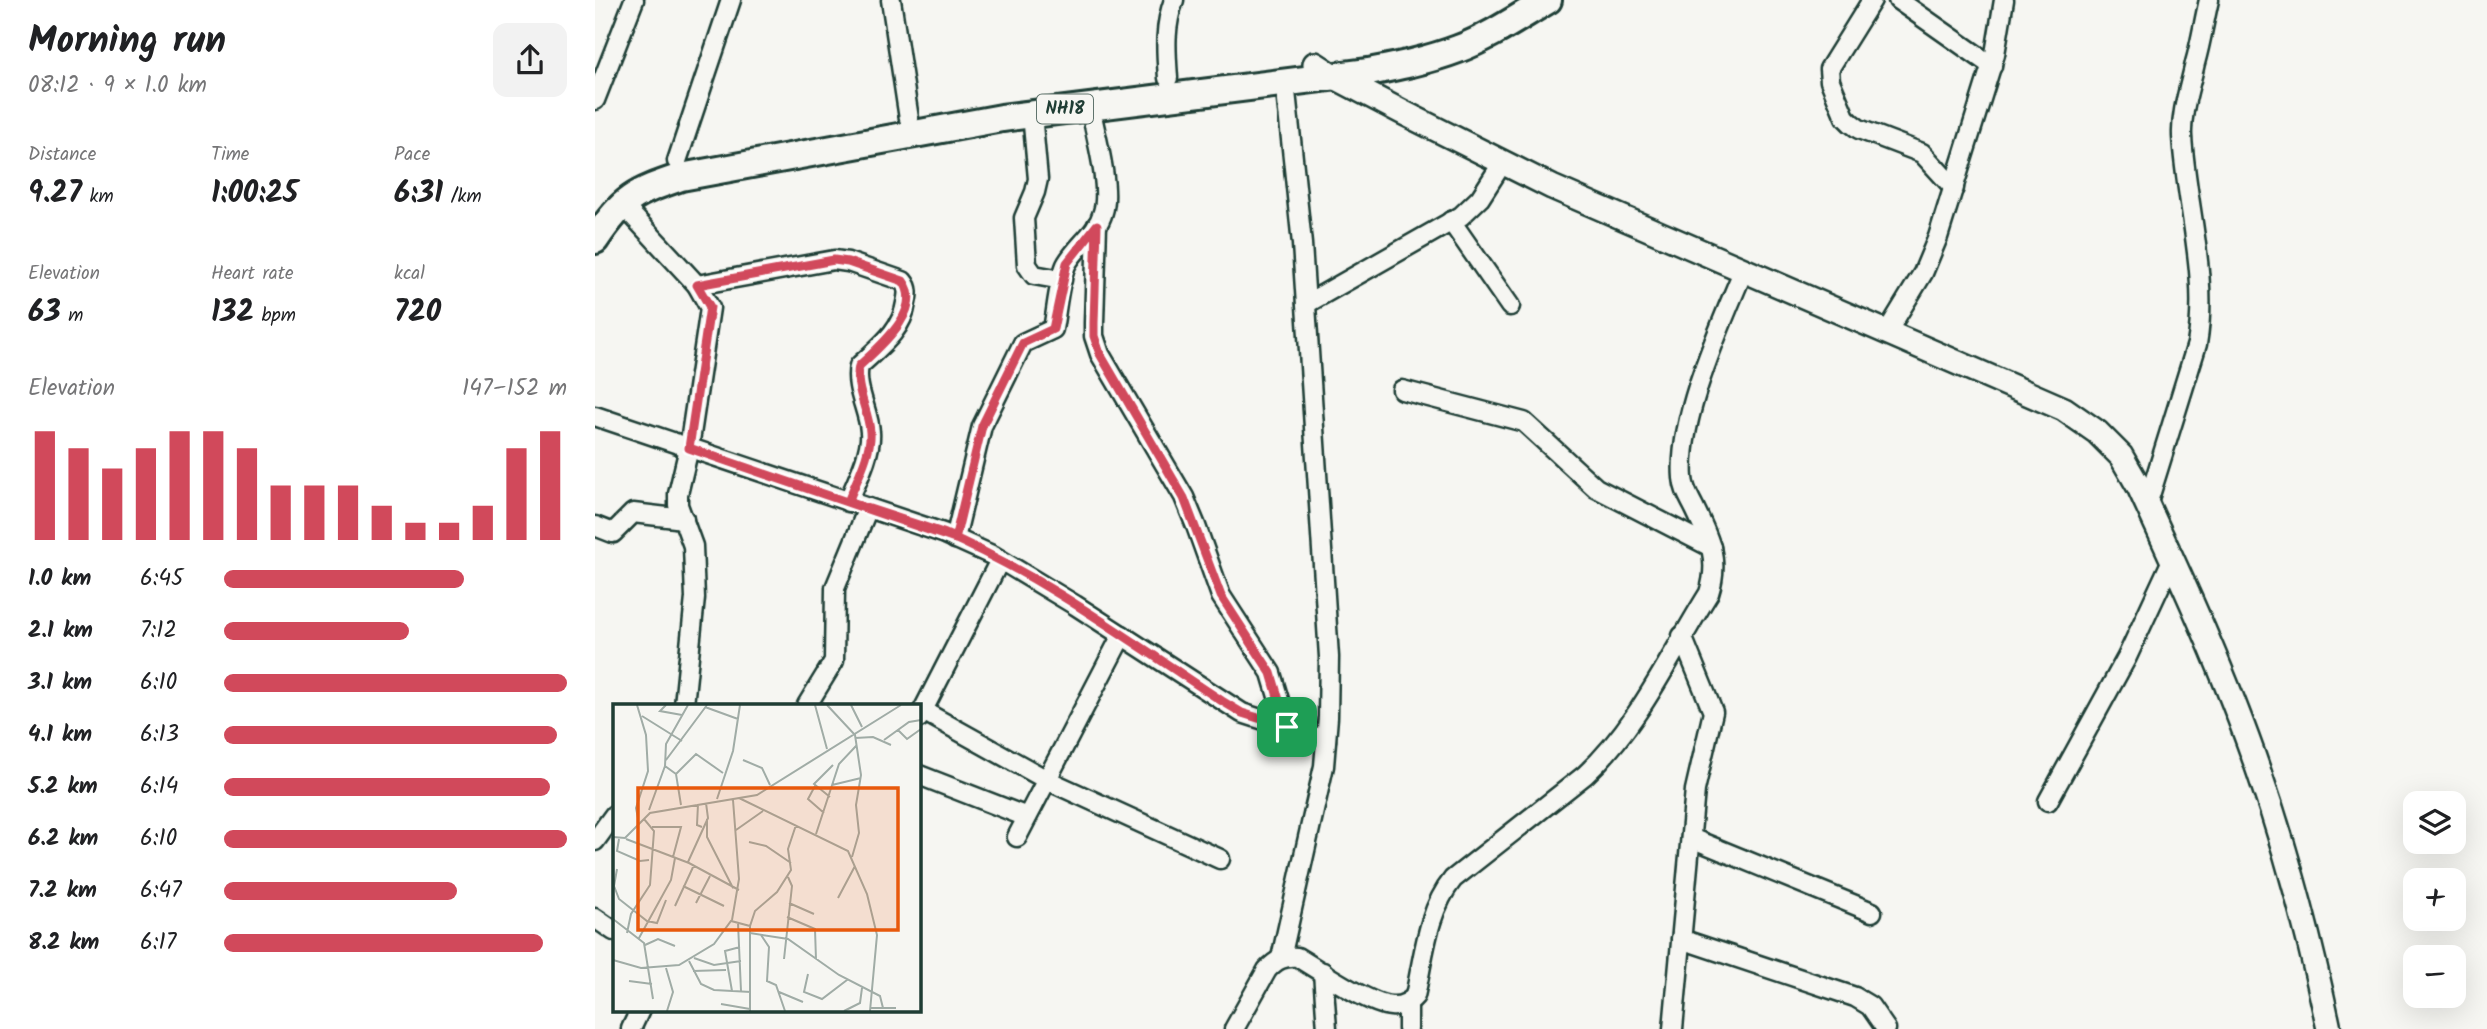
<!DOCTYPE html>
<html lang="en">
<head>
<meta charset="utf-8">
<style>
	:root { --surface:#fff; --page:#f2f2f2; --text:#202124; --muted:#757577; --accent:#d1495b }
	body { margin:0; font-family:Kalam,sans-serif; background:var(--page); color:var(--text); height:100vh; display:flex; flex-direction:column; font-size:26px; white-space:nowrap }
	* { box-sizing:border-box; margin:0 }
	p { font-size:23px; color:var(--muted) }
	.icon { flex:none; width:38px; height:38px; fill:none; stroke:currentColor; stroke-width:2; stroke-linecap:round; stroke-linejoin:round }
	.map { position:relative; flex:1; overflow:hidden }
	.sheet { display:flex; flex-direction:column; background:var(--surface); width:595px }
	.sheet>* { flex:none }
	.buttons { position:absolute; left:1808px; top:791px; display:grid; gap:14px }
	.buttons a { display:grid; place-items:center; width:63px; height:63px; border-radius:14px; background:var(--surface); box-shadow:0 7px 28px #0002; font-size:35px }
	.pin { position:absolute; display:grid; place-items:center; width:60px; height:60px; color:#fff; margin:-30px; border-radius:14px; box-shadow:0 4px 10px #0006 }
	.round { display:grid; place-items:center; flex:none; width:74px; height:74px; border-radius:14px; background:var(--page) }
	.head { display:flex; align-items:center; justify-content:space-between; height:119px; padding:0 28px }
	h1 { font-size:38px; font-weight:700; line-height:52px }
	.stats { display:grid; grid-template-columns:repeat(3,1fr); gap:10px; height:119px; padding:7px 28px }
	.stats div { display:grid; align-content:center }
	.stats b { font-size:30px; font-weight:700 }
	.stats small { font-size:19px; font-weight:400 }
	.stats p { font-size:19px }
	.chart { height:196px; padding:14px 28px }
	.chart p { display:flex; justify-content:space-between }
	.chart svg { width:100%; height:126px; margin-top:7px; stroke:var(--accent); stroke-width:6 }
	ul { padding:0 28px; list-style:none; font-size:23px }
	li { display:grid; grid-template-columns:112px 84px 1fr; align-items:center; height:52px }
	li i { height:18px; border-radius:9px; background:var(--accent) }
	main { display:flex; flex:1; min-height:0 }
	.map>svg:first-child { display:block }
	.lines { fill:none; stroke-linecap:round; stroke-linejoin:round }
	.minor-casing { stroke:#1f3d34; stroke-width:23 }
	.major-casing { stroke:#1f3d34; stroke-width:28 }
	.highway-casing { stroke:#1f3d34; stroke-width:32 }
	.minor { stroke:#f6f6f2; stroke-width:18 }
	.major { stroke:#f6f6f2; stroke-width:23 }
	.highway { stroke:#f6f6f2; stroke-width:26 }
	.route-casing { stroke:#fff; stroke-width:14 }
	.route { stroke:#d1495b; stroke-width:9 }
	.labels { text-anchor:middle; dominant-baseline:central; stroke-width:6; stroke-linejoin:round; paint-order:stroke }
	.shield { fill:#f6f6f2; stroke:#60746d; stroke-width:2 }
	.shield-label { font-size:18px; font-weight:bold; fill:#1f3d34 }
	.inset-road { fill:none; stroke:#a0aca6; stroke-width:2 }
	.view { fill:#e8590c; fill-opacity:0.15; stroke:#e8590c; stroke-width:3.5 }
	.inset-edge { fill:none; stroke:#1f3d34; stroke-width:3.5 }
</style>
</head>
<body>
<main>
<section class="sheet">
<div class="head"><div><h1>Morning run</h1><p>08:12 · 9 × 1.0 km</p></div><a class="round"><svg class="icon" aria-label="share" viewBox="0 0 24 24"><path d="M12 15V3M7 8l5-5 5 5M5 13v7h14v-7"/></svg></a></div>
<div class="stats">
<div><p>Distance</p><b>9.27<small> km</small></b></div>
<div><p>Time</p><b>1:00:25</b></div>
<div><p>Pace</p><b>6:31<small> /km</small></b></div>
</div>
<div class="stats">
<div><p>Elevation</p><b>63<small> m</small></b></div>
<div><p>Heart rate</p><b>132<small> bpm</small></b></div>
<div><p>kcal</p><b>720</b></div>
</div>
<div class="chart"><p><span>Elevation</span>147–152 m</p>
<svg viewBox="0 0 160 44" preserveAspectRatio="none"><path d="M5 44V6M15 44V12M25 44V19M35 44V12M45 44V6M55 44V6M65 44V12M75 44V25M85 44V25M95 44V25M105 44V32M115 44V38M125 44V38M135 44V32M145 44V12M155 44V6"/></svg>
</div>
<ul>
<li><b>1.0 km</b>6:45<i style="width:70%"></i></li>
<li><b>2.1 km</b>7:12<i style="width:54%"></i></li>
<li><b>3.1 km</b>6:10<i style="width:100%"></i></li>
<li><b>4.1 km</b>6:13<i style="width:97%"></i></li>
<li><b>5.2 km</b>6:14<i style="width:95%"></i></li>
<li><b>6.2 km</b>6:10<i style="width:100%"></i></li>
<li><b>7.2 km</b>6:47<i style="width:68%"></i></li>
<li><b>8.2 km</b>6:17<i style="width:93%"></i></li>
</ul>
</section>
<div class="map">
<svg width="1892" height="1029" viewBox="0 0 1892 1029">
	<rect width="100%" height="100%" fill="#f6f6f2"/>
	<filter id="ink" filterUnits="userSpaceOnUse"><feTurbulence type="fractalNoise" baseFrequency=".0143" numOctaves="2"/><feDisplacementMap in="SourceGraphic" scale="14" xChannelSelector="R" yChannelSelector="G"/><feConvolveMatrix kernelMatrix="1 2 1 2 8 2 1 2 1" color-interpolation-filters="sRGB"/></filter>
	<g filter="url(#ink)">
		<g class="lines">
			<defs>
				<g id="minor">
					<path d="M 296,0 L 314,119"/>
					<path d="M 1277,0 L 1234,69 L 1235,81 L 1250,117 L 1256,123 L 1264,129 L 1327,153 L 1359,188"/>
					<path d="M 1303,0 L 1397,66"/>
					<path d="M 573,78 C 571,50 569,27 579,0"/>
					<path d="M 0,100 L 39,0"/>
					<path d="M 437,114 L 443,179 L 440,192 L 429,218 L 432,265 L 439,275 L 467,280"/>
					<path d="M 82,161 L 136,0"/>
					<path d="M 27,204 L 102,285 L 115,308 L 94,448 L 83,494 L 83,505 L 98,546 L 100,598 L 89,705"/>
					<path d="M 856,221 L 915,306"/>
					<path d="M 502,225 L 499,323 L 499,336 L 505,354 L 589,497 L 601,526 L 626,596 L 676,673 L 692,727"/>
					<path d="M 102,285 L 239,260 L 253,262 L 308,281 C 314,288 313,294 311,303 C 307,331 284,347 264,366 C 259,388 274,411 275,432 C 277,452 261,483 253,502"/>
					<path d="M 711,304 L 866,216 L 885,198 L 908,162"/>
					<path d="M 1292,332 L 1328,273 L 1343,237 L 1400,54 L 1409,0"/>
					<path d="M 807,390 L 929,422 L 1001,488 L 1116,547"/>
					<path d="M 0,416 L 348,533 L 399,556 L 480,605 L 647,713 L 731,740"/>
					<path d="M 1552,505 L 1602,344 C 1614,275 1591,205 1587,136 C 1586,111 1595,87 1600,63 C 1606,42 1609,21 1614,0"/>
					<path d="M 0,526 L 18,533 L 38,513 L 89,519"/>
					<path d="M 360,539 L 387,426 L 428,343 L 458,329 C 462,309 463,284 471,265 C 481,246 502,234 508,212 C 516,188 500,133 495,106"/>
					<path d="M 212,705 L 239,661 L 240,588 L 273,508"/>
					<path d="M 328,711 L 452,780 L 625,859"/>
					<path d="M 324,718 L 405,560"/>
					<path d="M 324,775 L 432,817"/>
					<path d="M 1453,801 L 1532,657 L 1577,560"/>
					<path d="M 422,837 L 527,635"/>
					<path d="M 1096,838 L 1277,912"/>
					<path d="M 0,841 L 19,815"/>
					<path d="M 0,918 L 19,931"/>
					<path d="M 1086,939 L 1260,997 L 1275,1006 L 1291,1029"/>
					<path d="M 686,958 L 729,766 L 733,717 L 734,657 L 707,244 L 690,82"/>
					<path d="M 728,972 L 732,1029"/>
					<path d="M 813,1003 L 813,1029"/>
					<path d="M 36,1029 L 45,1010"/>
					<path d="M 639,1029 L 672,970 C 681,960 689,956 702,957 C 724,970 773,1004 796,1006 C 807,1007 814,1003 820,996 C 829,956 832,911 858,879 L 990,775 C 1044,725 1075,655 1114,593 C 1125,559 1114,538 1099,507 C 1094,497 1089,490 1088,478 C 1083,417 1126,325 1149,269"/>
					<path d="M 1078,1029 L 1100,790 L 1118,712 L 1087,636"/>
				</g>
				<path id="major" d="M 720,64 L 740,77 L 807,112 L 957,187 L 1469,409 L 1502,432 L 1526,456 L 1544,487 C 1587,580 1631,675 1664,772 C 1693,855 1716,943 1734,1029"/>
				<path id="highway" d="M 0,240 C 29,197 39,193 86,177 L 407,118 L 774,72 C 804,66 834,60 863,49 C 895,37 924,17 953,0"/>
			</defs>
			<use href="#minor" class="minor-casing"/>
			<use href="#major" class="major-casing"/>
			<use href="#highway" class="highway-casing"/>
			<use href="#minor" class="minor"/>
			<use href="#major" class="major"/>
			<use href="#highway" class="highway"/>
		</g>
	</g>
	<g class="lines" filter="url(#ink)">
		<defs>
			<path id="route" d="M 692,727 L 676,673 L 626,596 L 589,498 L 505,354 L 499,336 L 499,323 L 502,225 L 472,263 L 458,329 L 428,343 L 387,426 L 360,539 L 94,448 L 115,307 L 102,285 L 239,260 L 253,262 L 308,281 C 330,310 283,348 264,366 C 259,388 274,411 275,432 C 277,452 260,483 253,502 L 348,533 C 448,576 537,642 627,701 L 647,713 L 692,727"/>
		</defs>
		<use href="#route" class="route-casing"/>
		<use href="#route" class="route"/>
	</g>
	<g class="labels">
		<rect class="shield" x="442" y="94.5" width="56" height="29" rx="5"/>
		<g class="shield-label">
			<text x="470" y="109">NH18</text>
		</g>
	</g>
	<g transform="translate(18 704)">
		<rect width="308" height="308" fill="#f6f6f2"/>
		<path class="inset-road" d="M 24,1 L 33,31 L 35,67 L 23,104 L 25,114M 53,1 L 47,7 L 69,11M 202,1 L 214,45M 214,1 L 242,31 L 248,71 L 243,101 L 246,129 L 239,153M 238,1 L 249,23M 92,3 L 125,15M 29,12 L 69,37M 285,26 L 294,35 L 308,25M 242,34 L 260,33 L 278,41M 271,36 L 296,18 L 308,16M 53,56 L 94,1M 130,56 L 149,64 L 157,81M 63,70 L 83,50 L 110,69M 219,81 L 248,74M 202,82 L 195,95 L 211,109M 217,93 L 201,80 L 220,61M 126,94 L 235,147 L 254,190 L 264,231 L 257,307M 104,95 L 120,47 L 127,1M 85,100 L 84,121 L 89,123M 68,101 L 63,70 L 52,62 L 53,40 L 75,1M 36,106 L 52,62M 94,115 L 94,133 L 120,184M 39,123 L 68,123 L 60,153M 123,126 L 150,107M 203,130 L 226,60 L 243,42M 0,133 L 12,134 L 37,109 L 144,91 L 288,1M 6,135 L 4,147 L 27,157 L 36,156M 13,135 L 76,159 L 126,186M 136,138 L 153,142 L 178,159M 75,158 L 95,114 L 93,99M 4,165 L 1,182 L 6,195 L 34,217 L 44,219 L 53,196M 70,182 L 111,202M 225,194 L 242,162M 83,199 L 97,172M 176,199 L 201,210M 62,202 L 81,161M 174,213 L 202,225 L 203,256M 0,215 L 31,239 L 40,295M 119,216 L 126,175 L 120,96M 125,219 L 128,287M 137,222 L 137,307M 14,229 L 18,210 L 37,181 L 41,127 L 31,115M 137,229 L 175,235 L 226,271 L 267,292 L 270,304M 148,231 L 156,243 L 154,277 L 163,281 L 172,307M 26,234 L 58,176 L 62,154M 32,241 L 45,235 L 62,242M 81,254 L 101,261 L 128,257M 171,255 L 179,182 L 175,173M 0,256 L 28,264 L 66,261 L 101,240 L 118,217 L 137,222 L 142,207 L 164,188 L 178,166 L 175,145 L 183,121M 76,257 L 88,280 L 101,286 L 138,288M 53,264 L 60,288 L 54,307M 80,267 L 113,266M 195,270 L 191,288 L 209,295 L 234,276M 16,277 L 39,280M 119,287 L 112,247 L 127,243M 166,288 L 190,298M 108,300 L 137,305M 257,304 L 283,304M 231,307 L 247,299 L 249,284"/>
		<path class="view" d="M 25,84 L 285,84 L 285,226 L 25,226 Z"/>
		<rect width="308" height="308" class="inset-edge"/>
	</g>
</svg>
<div class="buttons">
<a><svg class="icon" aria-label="layers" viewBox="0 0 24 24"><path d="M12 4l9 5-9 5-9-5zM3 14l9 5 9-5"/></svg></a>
<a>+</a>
<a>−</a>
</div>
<div class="pin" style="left:692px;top:727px;background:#1e9e55"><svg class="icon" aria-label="arrive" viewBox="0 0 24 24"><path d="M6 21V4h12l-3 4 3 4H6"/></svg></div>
</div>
</main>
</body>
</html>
